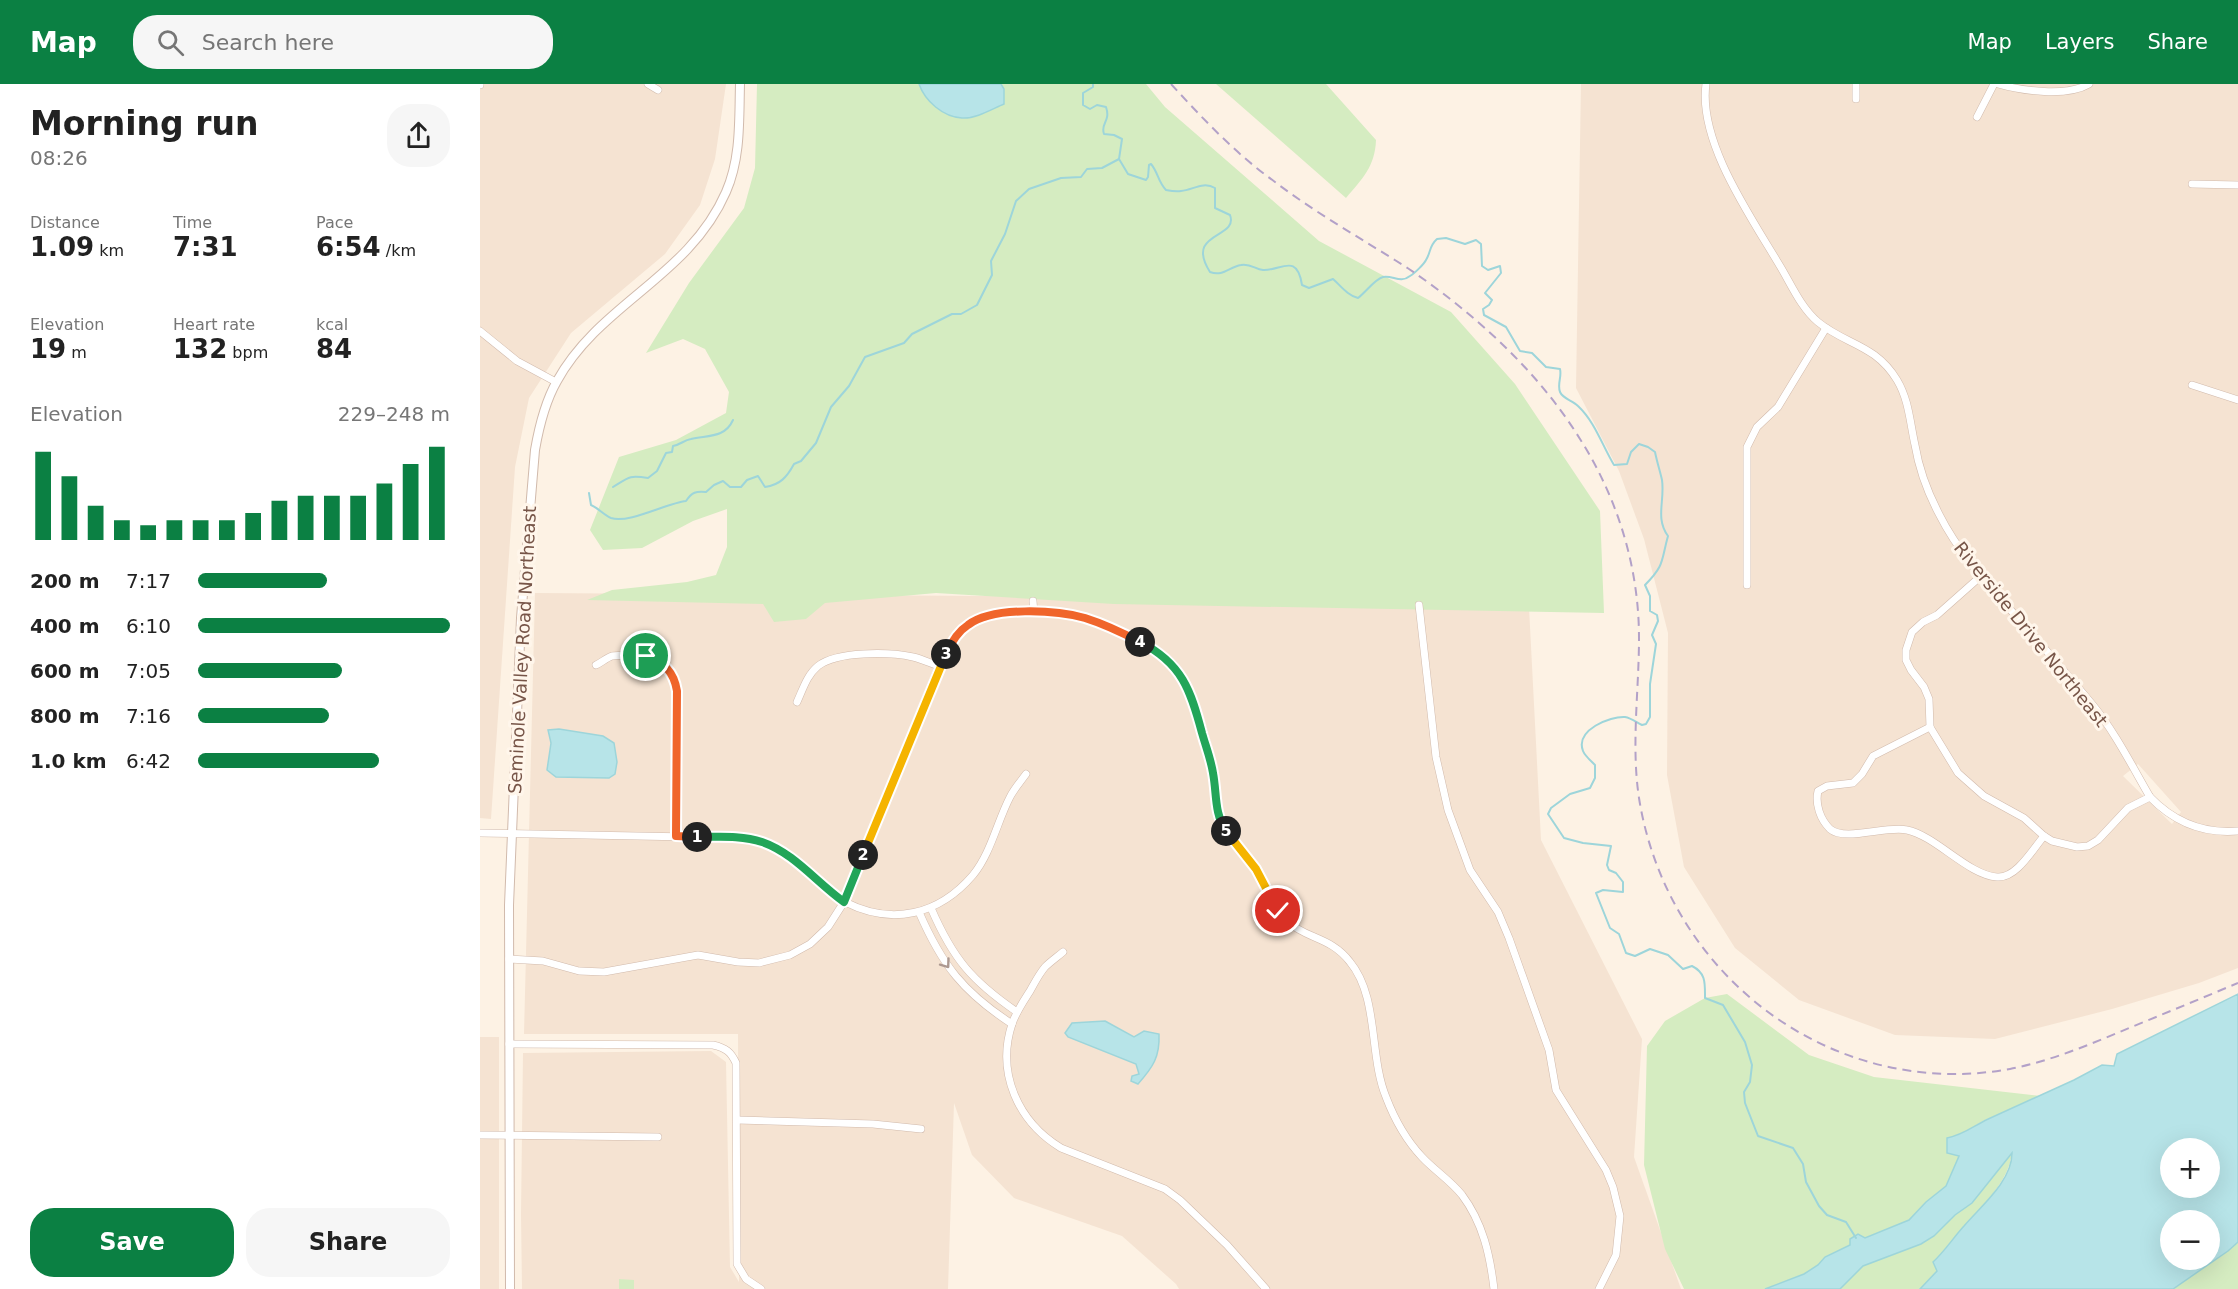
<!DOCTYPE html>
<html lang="en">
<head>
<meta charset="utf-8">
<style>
	:root { --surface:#fff; --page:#f6f6f6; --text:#222; --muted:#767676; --accent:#0b8043 }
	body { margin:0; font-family:"DejaVu Sans",sans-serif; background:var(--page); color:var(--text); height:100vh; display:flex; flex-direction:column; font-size:22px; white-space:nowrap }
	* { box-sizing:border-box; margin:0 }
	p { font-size:20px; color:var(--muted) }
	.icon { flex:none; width:33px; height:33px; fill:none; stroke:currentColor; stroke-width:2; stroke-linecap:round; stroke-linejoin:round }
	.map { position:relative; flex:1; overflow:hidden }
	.panel { display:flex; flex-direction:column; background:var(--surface); width:480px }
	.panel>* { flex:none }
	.buttons { position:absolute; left:1680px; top:1054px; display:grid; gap:12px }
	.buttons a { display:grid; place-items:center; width:60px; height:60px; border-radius:50%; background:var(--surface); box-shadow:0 6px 24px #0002; font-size:30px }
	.pin { position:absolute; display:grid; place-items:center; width:51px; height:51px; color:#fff; margin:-26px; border:3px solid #fff; border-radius:50%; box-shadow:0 2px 6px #0007 }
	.km { position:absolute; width:30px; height:30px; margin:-15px; border-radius:50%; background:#222; color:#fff; font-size:16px; line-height:30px; text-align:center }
	.round { display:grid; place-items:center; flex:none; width:63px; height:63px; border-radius:24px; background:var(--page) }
	.overview { display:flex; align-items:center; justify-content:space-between; height:102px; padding:0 30px }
	h1 { font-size:33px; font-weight:700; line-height:45px }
	.figures { display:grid; grid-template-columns:repeat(3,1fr); gap:9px; height:102px; padding:6px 30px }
	.figures div { display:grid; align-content:center }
	.figures b { font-size:26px; font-weight:700 }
	.figures small { font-size:16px; font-weight:400 }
	.figures p { font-size:16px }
	.chart { height:168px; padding:12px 30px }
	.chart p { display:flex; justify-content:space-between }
	.chart svg { width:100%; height:108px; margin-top:6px; stroke:var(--accent); stroke-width:6 }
	.cta { display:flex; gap:12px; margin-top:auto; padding:12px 30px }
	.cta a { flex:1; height:69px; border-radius:24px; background:var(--accent); color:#fff; font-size:24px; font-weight:700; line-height:69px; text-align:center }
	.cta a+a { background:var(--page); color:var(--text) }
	ul { padding:0 30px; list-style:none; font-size:20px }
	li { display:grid; grid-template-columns:96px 72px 1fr; align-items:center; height:45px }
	li i { height:15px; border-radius:8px; background:var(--accent) }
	header { display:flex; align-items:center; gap:36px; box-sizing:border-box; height:84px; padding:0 30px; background:var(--accent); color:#fff }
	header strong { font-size:28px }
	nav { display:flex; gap:33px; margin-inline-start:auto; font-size:21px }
	.search { width:420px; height:54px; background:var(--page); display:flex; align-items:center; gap:15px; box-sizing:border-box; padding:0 21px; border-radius:24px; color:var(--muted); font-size:22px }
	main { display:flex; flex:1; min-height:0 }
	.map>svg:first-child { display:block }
	.residential { fill:#f5e3d2; fill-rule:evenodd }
	.green { fill:#d5ecc1 }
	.water { fill:#b7e4e8; stroke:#9dd5da; stroke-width:1.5; fill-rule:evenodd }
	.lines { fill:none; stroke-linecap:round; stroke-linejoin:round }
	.stream { stroke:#9dd5da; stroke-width:2 }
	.minor-casing { stroke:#d1baac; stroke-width:8 }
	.tertiary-casing { stroke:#d1baac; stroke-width:10 }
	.minor { stroke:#fff; stroke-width:7 }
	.tertiary { stroke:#fff; stroke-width:8 }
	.rail { stroke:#b3a1c8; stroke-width:2; stroke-dasharray:9 6; stroke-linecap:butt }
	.oneway { stroke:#ad9991 }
	.split-1-casing { stroke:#fff; stroke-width:12 }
	.split-2-casing { stroke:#fff; stroke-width:12 }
	.split-3-casing { stroke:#fff; stroke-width:12 }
	.split-4-casing { stroke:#fff; stroke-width:12 }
	.split-5-casing { stroke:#fff; stroke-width:12 }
	.split-6-casing { stroke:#fff; stroke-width:12 }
	.split-1 { stroke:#f0652b; stroke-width:8 }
	.split-2 { stroke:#22a559; stroke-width:8 }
	.split-3 { stroke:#f5b400; stroke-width:8 }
	.split-4 { stroke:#f0652b; stroke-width:8 }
	.split-5 { stroke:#22a559; stroke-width:8 }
	.split-6 { stroke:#f5b400; stroke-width:8 }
	.labels { text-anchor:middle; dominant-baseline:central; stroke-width:6; stroke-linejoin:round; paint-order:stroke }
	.street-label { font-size:18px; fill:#775548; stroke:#fff6eb }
</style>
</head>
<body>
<header>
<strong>Map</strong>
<div class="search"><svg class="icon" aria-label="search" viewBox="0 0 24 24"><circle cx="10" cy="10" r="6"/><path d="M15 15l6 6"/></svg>Search here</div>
<nav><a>Map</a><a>Layers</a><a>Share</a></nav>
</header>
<main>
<section class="panel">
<div class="overview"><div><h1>Morning run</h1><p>08:26</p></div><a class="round"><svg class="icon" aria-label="share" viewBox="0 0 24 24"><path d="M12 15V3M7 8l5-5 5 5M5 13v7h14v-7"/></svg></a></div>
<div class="figures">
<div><p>Distance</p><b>1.09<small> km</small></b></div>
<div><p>Time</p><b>7:31</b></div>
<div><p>Pace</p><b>6:54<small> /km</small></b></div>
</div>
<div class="figures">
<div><p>Elevation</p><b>19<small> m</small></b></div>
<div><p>Heart rate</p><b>132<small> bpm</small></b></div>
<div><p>kcal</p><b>84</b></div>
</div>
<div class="chart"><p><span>Elevation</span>229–248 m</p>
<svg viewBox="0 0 160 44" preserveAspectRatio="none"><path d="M5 44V8M15 44V18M25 44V30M35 44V36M45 44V38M55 44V36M65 44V36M75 44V36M85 44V33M95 44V28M105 44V26M115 44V26M125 44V26M135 44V21M145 44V13M155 44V6"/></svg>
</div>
<ul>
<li><b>200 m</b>7:17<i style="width:51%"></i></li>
<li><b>400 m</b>6:10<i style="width:100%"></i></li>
<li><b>600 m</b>7:05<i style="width:57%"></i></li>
<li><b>800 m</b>7:16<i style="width:52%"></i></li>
<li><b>1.0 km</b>6:42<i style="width:72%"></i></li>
</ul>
<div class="cta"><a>Save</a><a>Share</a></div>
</section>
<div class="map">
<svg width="1758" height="1205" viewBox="0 0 1758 1205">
	<rect width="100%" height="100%" fill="#fdf2e4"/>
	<g class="residential">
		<path d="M 0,0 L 246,0 L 235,75 L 220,121 L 185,170 L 91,249 L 49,314 L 35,383 L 11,735 L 0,734 Z"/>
		<path d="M 1101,0 L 1758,0 L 1758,884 L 1719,899 L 1632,925 L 1515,955 L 1415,951 L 1319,916 L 1255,864 L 1204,783 L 1187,691 L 1188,549 L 1164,455 L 1139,387 L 1096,304 ZM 1658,680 L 1701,728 L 1692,740 L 1643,692 Z"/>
		<path d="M 1048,504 L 1061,756 L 1162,955 L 1154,1073 L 1201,1205 L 699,1205 L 696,1200 L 642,1152 L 534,1114 L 492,1071 L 474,1019 L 468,1205 L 42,1205 L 41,1130 L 43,969 L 231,967 L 246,978 L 250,1183 L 259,1198 L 258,950 L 44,950 L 55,509 L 805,514 Z"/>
		<rect x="0" y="953" width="19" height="252"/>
	</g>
	<g class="green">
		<path d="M 277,0 L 666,0 L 685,23 L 839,157 L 971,228 L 1035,300 L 1120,427 L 1124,529 L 634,520 L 456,509 L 345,519 L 326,535 L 294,538 L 283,520 L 107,516 L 132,506 L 207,498 L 236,491 L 247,463 L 247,425 L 213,437 L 162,464 L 123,466 L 110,446 L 139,373 L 196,356 L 246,329 L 249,308 L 225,265 L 203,255 L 166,269 L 209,199 L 264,124 L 275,84 Z"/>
		<path d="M 736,0 L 846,0 L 896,56 C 895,83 882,95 866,114 Z"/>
		<path d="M 1247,910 L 1329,971 L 1394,993 L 1561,1012 C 1542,1021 1523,1028 1505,1036 C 1489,1044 1487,1051 1467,1054 L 1479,1072 L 1466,1102 L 1446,1118 L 1429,1136 L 1345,1173 L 1338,1181 L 1324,1190 L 1285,1205 L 1204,1205 L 1185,1165 L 1164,1081 L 1167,962 L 1185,937 L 1225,914 Z"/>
		<path d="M 1532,1068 C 1529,1098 1503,1120 1484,1142 C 1474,1154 1465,1166 1454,1178 L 1458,1187 L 1440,1205 L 1360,1205 L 1383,1182 L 1441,1160 L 1454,1152 L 1475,1131 L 1492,1119 Z"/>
		<path d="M 1758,1158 L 1758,1205 L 1693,1205 L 1748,1167 Z"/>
		<path d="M 139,1195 L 154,1196 L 154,1205 L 139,1205 Z"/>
	</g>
	<g class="water">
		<path d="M 439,0 L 521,0 L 524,5 L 524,20 C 512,25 496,35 482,34 C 463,33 445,17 439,0 Z"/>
		<path d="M 79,645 L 123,652 L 134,659 L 137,678 L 135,690 L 129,694 L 76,693 L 67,686 L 71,659 L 68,646 Z"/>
		<path d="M 1758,910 L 1758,1158 L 1748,1167 L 1693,1205 L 1440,1205 L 1457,1187 L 1453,1178 C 1465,1167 1473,1154 1484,1142 C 1501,1122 1532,1097 1532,1069 L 1492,1119 L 1475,1131 L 1454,1152 L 1441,1160 L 1383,1182 L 1360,1205 L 1285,1205 L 1324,1190 L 1338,1181 L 1345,1173 L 1370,1161 L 1370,1155 L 1378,1150 L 1385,1154 L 1429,1136 L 1446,1118 L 1466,1102 L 1479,1072 L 1467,1069 L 1467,1054 C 1483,1051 1492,1043 1506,1036 L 1594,996 L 1622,981 L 1634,982 L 1637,970 ZM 1690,1065 L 1730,1065 L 1730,1104 L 1690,1104 ZM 1690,1137 L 1730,1137 L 1730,1176 L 1690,1176 Z"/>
		<path d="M 625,937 L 654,953 L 664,947 L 679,950 C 680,973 673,983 658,1000 L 651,997 L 652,992 L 659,990 L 656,980 L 588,953 L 585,949 L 592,939 Z"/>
	</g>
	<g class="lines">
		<g class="stream">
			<path d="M 613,0 L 613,3 L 603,9 L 603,21 L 610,25 L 617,21 L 626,23 C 631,38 620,39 624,50 L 634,51 L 642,55 L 639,75 L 648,90 L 666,96 L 668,93 L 669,81 L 671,80 C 678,88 678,98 686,106 C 691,107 696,108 701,107 C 713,106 723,97 735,104 L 735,124 L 750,131 C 759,155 704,147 730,188 C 743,193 749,183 761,181 C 770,179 775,185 783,186 C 801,187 817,168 822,201 L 829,204 L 853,195 C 861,202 867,211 878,214 C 886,208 895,195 903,193 C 913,191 920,200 930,192 C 935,189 944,180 946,176 C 951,168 949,162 957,155 L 966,154 L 985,160 L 996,156 L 1001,160 L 1002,182 L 1008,186 L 1020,182 L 1021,189 L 1005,209 L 1012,216 L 1009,221 L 1003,225 L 1004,231 L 1026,243 L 1040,267 L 1052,269 L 1066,283 L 1080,285 C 1082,293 1077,300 1080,308 C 1083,315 1092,316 1098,322 C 1115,338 1122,361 1134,381 L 1147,380 L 1151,368 L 1159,360 L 1168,363 L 1175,368 C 1177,378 1180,387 1182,396 C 1185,417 1175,434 1188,452 C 1181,477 1185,481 1165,501 L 1170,512 L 1170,527 L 1177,531 L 1178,537 L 1172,551 L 1176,560 L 1170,600 L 1170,633 L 1166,640 L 1162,641 C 1156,638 1151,634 1145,633 C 1130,632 1095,646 1103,667 C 1105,672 1111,677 1115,681 L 1115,694 L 1110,704 L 1090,710 L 1071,724 L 1068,730 L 1084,754 L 1103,759 L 1131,762 L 1127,781 L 1129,786 L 1136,789 L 1143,798 L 1143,808 L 1123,806 L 1116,809 L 1130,844 L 1139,850 L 1146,869 L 1155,872 L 1170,865 L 1188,871 L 1203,885 L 1212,882 C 1226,889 1225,899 1225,914 L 1243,921 L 1265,958 L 1272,981 L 1270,998 L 1264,1008 L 1265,1019 L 1278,1052 L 1313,1064 L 1323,1080 L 1326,1098 L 1339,1122 L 1347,1131 L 1366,1138 L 1376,1154"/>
			<path d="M 133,403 C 149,393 149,391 168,394 L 177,387 L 186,369 L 192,368 L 193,362 C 200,361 204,356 211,355 C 228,351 245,354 253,336"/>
			<path d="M 109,409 L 111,421 C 118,424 124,431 131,434 C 149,440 187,419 206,417 C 212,408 216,407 226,408 L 234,401 L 243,397 L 250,403 L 261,403 L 267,396 L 278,392 L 285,403 C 300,401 307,393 314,380 L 321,377 L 336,359 L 351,323 L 369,302 L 385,273 L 424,259 L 432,250 L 472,230 L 481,230 L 497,221 L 512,191 L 511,177 L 525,150 L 536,117 L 549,105 L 581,94 L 601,93 L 607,85 L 622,84 L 639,75"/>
		</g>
		<defs>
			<g id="minor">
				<path d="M 168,0 L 178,6"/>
				<path d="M 1226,0 C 1218,58 1271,133 1300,182 C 1311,200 1321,224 1338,238 C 1366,261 1395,260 1417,296 C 1429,316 1430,339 1435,361 C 1439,385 1448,409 1459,430 C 1480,472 1513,506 1544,541 C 1567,567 1590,594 1612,620 C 1635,648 1652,682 1670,713 C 1694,738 1723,750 1758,747"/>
				<path d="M 1518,0 C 1542,7 1587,13 1609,0"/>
				<path d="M 0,1 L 0,0"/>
				<path d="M 1376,15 L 1376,0"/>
				<path d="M 1497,33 L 1514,0"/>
				<path d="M 1712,100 L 1758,101"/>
				<path d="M 0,247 L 37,277 L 76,298"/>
				<path d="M 1712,301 L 1758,316"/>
				<path d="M 1501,492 L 1457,531 L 1443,538 L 1432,548 L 1426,566 L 1426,576 L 1431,586 L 1444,603 L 1449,615 L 1450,643 L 1478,689 L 1504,712 L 1544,734 L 1564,752 L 1572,757 L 1597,763 L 1608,762 L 1618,756 L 1648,724 L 1670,713"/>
				<path d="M 1267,501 L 1267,363 L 1277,343 L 1298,323 L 1346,244"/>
				<path d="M 553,517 L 554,529"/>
				<path d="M 939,521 L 956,673 L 968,726 L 990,786 L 1018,828 L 1029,854 L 1069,966 L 1076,1006 L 1126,1086 L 1133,1103 L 1140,1132 L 1136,1171 L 1119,1205"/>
				<path d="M 116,581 C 121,579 126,574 132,572 C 137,571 145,572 151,572 C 177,571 192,579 197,607 L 196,752"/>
				<path d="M 317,618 C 323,605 327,591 338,582 C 357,567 409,568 433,573 C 442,575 450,579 459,582"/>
				<path d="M 1450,643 L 1393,672 L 1382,690 L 1373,699 L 1347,702 L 1338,707 C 1335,720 1340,735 1350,745 C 1365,758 1407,741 1427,746 C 1456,752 1488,791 1517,793 C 1536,795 1553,765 1564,752"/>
				<path d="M 0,749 L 261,754 C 273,756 285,758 296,764 C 322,777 339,804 365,818 C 412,842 459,831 493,791 C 511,769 517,738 530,713 C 534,705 541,697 546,690"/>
				<path d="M 451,824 C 473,875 492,897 537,928"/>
				<path d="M 439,828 C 462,881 483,908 532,940"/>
				<path d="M 583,868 C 577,873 570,878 565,883 C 559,890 554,900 550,907 C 543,918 536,928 532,940 C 516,989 538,1038 581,1064 L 685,1105 L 700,1116 L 747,1161 L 786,1205"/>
				<path d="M 29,875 L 63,877 L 99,887 L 124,888 L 218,871 L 258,878 L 279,879 L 310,871 L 330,860 L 348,843 L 364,818 L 459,582 C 467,568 473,552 487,541 C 504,529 525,529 545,529 C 556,529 569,528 580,530 C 615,535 664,553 690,577 C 711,596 730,665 734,693 C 736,708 734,725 740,738 C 747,754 763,768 773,782 C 786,800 791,823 808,838 C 827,855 851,853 870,878 C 899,913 889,972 906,1013 C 914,1034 926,1056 942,1073 C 954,1086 971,1097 982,1111 C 1003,1139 1010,1171 1014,1205"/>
				<path d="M 29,960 L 233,961 C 246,964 251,968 256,979 L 257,1180 L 266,1195 L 281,1205"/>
				<path d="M 257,1036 L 393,1040 L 441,1045"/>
				<path d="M 0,1051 L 178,1053"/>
			</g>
			<path id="tertiary" d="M 30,1205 L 29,821 L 41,534 L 55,366 C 59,343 65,318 77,297 C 120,219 209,193 246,108 C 261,74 259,36 260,0"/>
		</defs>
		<use href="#minor" class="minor-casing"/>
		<use href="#tertiary" class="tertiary-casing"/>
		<use href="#minor" class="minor"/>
		<use href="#tertiary" class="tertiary"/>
		<path class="rail" d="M 691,0 C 723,35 756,70 795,98 C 837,130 884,156 929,185 C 995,230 1058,287 1100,355 C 1138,415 1159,484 1159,554 C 1159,607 1151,661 1159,714 C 1187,891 1351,1017 1530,985 C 1571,977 1611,960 1649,944 C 1686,929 1722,914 1758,899"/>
	</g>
	<defs><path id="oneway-chevron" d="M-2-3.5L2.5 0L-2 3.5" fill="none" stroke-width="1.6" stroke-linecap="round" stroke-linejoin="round" transform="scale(1.5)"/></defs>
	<use class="oneway" href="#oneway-chevron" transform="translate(466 880) rotate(54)"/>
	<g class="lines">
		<defs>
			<path id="split-1" d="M 166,572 C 184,578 194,588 197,607 L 196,752 L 217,753"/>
			<path id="split-2" d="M 217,753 C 238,753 262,751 282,758 C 314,769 336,798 364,818 L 383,771"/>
			<path id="split-3" d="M 383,771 L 466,570"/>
			<path id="split-4" d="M 466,570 C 471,559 477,548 488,541 C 513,522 576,526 605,534 C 624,540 643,549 660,558"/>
			<path id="split-5" d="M 660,558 C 702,579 711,607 722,649 C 726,663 731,676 733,689 C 737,710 734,729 746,747"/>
			<path id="split-6" d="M 746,747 L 776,785 L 798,827"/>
		</defs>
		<use href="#split-1" class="split-1-casing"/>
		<use href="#split-2" class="split-2-casing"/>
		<use href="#split-3" class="split-3-casing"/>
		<use href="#split-4" class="split-4-casing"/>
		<use href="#split-5" class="split-5-casing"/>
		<use href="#split-6" class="split-6-casing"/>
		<use href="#split-1" class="split-1"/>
		<use href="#split-2" class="split-2"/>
		<use href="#split-3" class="split-3"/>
		<use href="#split-4" class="split-4"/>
		<use href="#split-5" class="split-5"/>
		<use href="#split-6" class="split-6"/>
	</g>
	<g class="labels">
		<g class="street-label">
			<text transform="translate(1551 550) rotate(51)">Riverside Drive Northeast</text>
			<text transform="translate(42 566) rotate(-87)">Seminole Valley Road Northeast</text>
		</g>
	</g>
</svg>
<div class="buttons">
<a>+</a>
<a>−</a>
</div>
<div class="pin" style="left:166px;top:572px;background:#1e9e55"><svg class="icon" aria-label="arrive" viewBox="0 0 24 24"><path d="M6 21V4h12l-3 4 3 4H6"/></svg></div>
<div class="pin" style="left:798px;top:827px;background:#d93025"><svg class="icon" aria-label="check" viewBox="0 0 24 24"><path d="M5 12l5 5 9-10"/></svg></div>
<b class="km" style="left:217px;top:753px">1</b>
<b class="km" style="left:383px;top:771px">2</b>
<b class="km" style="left:466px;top:570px">3</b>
<b class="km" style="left:660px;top:558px">4</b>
<b class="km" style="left:746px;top:747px">5</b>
</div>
</main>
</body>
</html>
